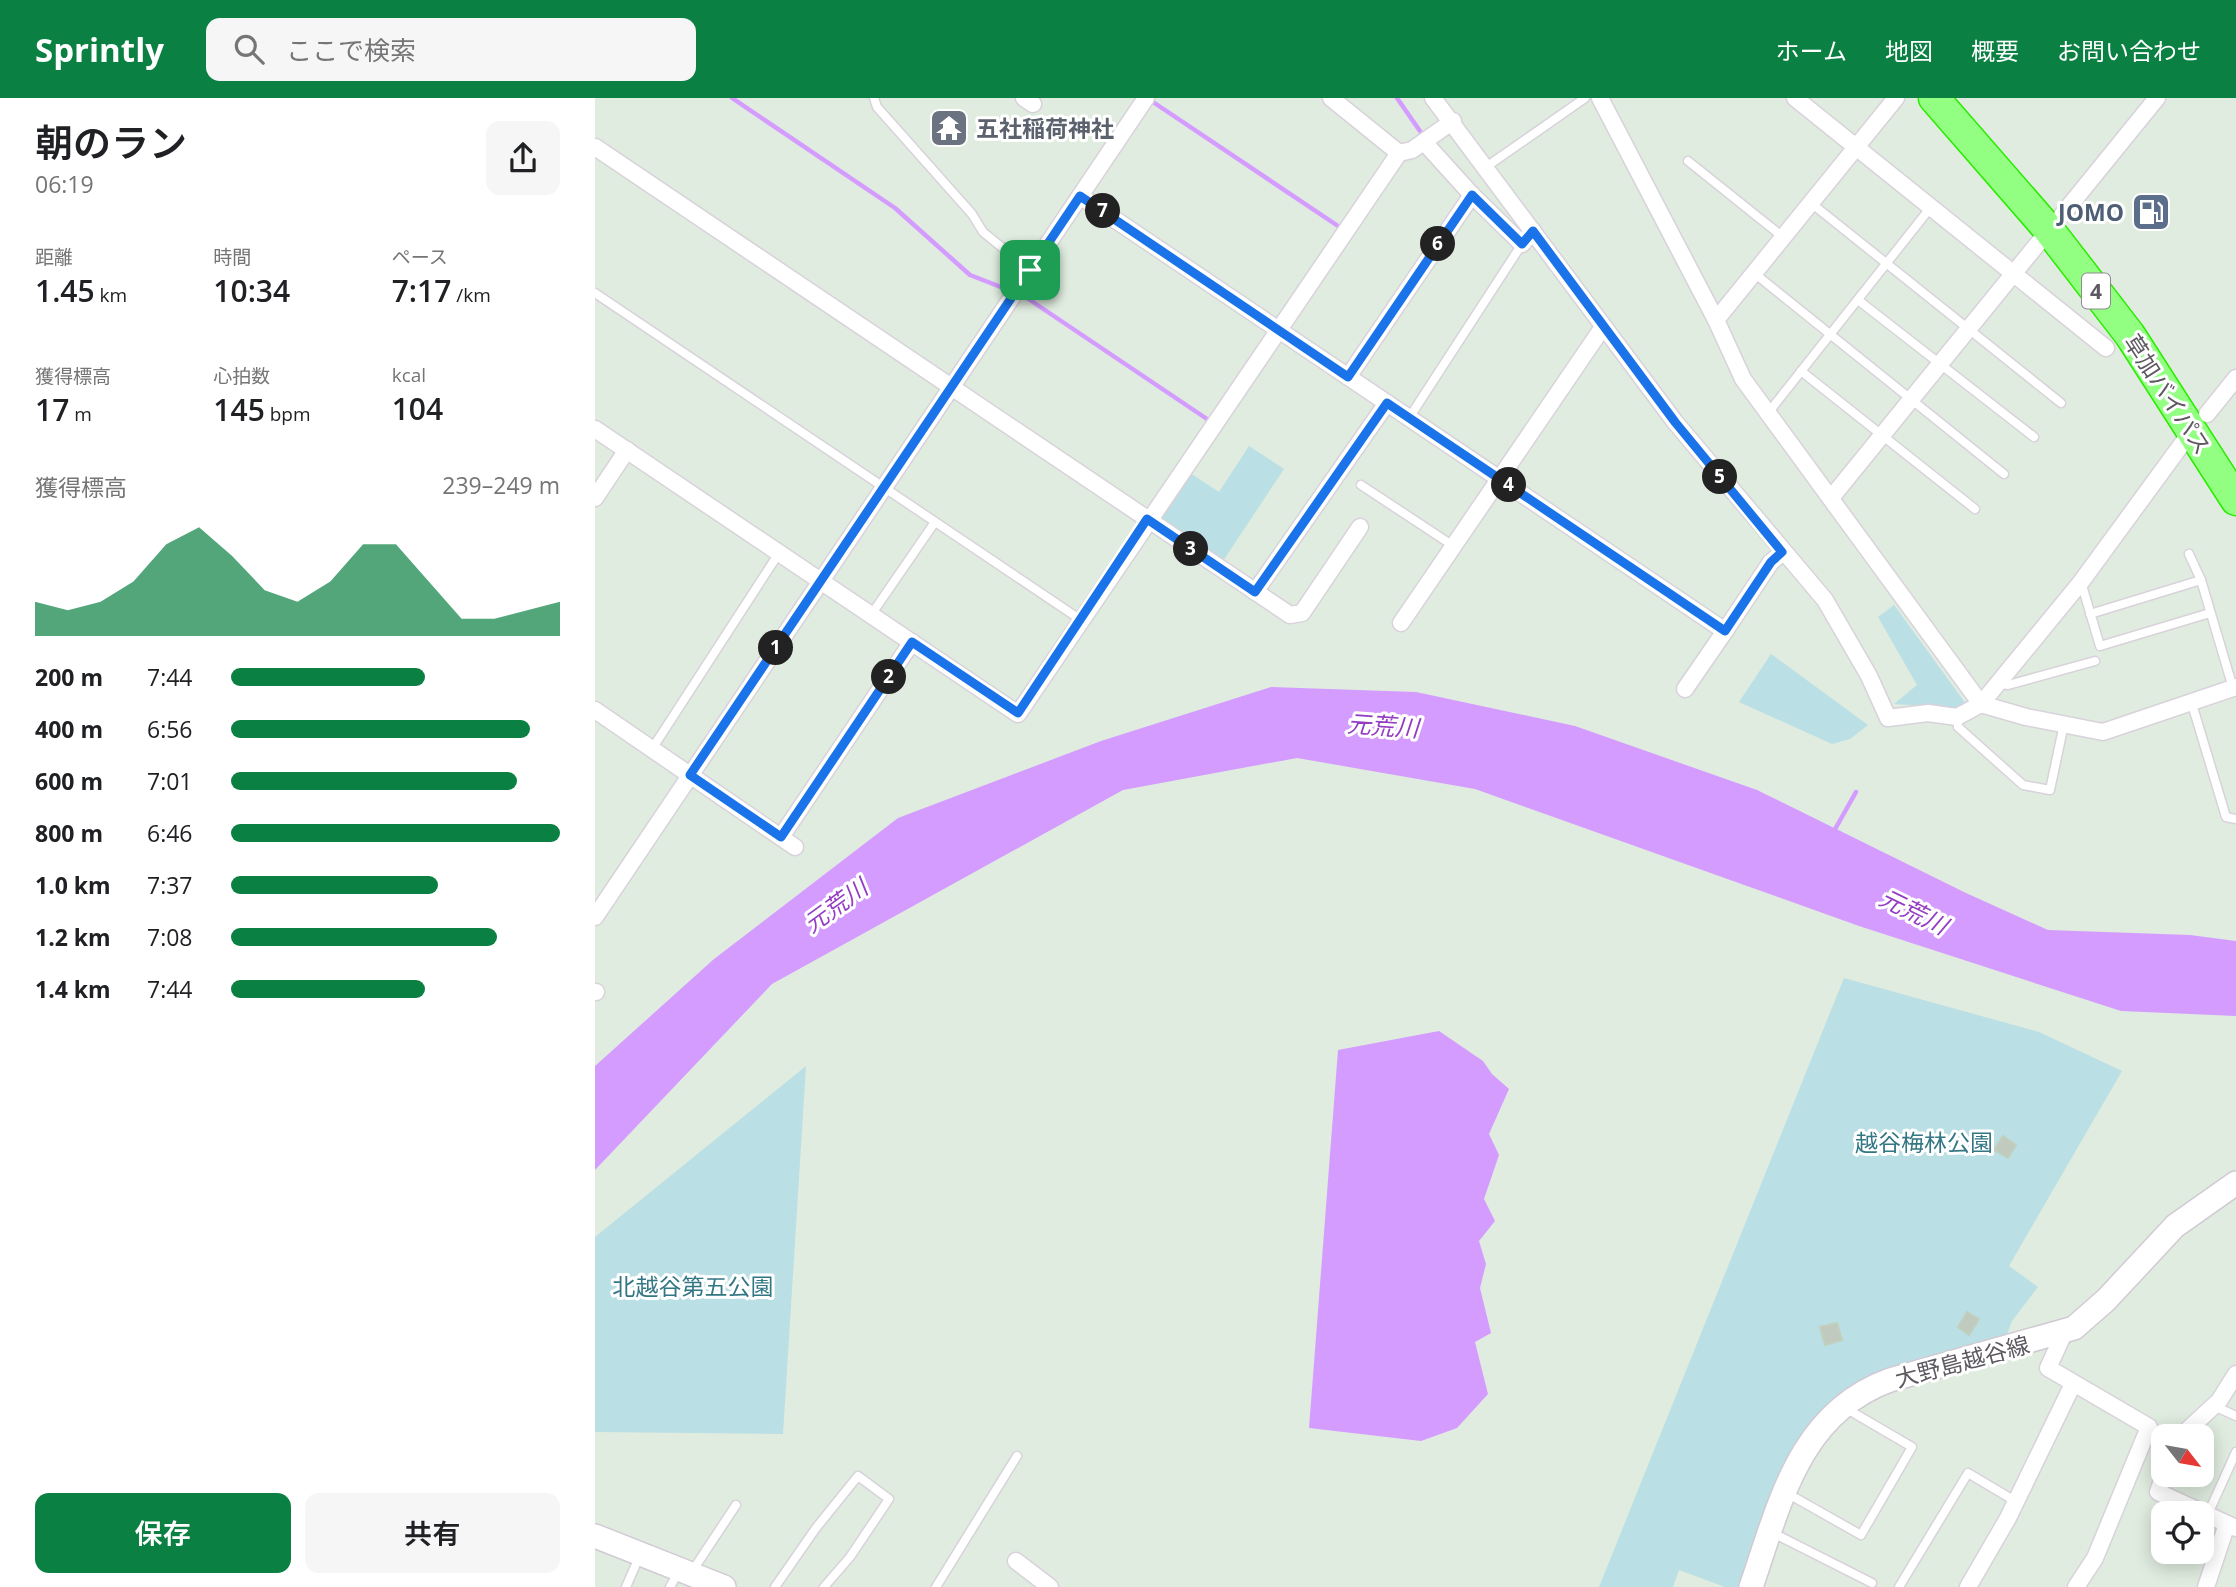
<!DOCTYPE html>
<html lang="ja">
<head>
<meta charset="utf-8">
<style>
	:root { --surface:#fff; --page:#f6f6f6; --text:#202124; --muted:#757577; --accent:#0b8043 }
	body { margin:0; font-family:"Open Sans","Noto Sans JP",sans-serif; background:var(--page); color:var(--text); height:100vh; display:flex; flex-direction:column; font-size:26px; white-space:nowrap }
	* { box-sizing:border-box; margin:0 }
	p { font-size:23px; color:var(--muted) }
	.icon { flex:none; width:38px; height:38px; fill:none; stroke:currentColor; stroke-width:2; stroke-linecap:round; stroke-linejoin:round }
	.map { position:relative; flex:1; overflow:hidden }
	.side { display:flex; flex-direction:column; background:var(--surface); width:595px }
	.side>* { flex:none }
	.needle { width:46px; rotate:121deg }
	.buttons { position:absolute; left:1556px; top:1326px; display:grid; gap:14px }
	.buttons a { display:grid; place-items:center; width:63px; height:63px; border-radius:14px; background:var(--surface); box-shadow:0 4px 18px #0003; font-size:35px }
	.pin { position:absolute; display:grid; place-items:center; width:60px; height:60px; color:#fff; margin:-30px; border-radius:14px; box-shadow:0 4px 10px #0006 }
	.km { position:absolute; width:35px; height:35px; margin:-18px; border-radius:50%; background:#222; color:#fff; font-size:19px; line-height:35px; text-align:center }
	.round { display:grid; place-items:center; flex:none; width:74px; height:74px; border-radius:14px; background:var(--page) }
	.overview { display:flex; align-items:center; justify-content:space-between; height:119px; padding:0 35px }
	h1 { font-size:38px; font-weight:600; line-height:52px }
	.metrics { display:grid; grid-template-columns:repeat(3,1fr); gap:10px; height:119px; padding:7px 35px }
	.metrics div { display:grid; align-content:center }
	.metrics b { font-size:30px; font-weight:600 }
	.metrics small { font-size:19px; font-weight:400 }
	.metrics p { font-size:19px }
	.chart { height:196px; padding:14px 35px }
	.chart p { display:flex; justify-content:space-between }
	.chart svg { width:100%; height:126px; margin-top:7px; fill:var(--accent); opacity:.7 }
	.primary-button { display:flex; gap:14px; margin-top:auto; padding:14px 35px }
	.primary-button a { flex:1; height:80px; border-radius:14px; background:var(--accent); color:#fff; font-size:28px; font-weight:600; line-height:80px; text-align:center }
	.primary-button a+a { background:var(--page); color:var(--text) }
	ul { padding:0 35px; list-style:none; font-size:23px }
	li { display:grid; grid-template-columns:112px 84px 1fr; align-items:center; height:52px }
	li i { height:18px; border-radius:9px; background:var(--accent) }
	header { display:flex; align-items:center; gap:42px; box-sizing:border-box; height:98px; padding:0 35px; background:var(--accent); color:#fff }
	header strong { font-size:33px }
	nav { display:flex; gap:38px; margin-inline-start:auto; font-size:24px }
	.search { width:490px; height:63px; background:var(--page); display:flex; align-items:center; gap:18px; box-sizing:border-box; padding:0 24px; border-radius:14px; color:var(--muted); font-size:26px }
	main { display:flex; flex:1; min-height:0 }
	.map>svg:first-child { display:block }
	.green { fill:#badfe5 }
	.water { fill:#d49cff }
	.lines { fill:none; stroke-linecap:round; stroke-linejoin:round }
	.stream { stroke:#d49cff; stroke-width:4.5 }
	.building { fill:#c0cabe; stroke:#c1d0bd; stroke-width:2 }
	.lane-casing { stroke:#d8d2da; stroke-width:11 }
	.street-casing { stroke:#d8d2da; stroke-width:19 }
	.secondary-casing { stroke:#d1cad4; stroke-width:26 }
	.highway-casing { stroke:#2beb00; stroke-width:33 }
	.lane { stroke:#fff; stroke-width:8 }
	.street { stroke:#fff; stroke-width:16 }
	.secondary { stroke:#fff; stroke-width:23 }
	.highway { stroke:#92ff83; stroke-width:30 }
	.route-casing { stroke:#fff; stroke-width:14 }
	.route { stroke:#1a73e8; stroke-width:9 }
	.labels { text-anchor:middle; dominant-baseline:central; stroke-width:6; stroke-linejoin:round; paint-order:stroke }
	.shield { fill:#fff; stroke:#8e8a90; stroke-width:2 }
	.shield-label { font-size:21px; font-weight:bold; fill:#5e5861 }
	.worship-label { font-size:23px; font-weight:bold; fill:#5b616d; stroke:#fff; text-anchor:start }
	.service-label { font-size:23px; font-weight:bold; fill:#4e5e75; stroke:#fff; text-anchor:end }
	.street-label { font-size:23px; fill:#5e5861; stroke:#fff }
	.park-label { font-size:23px; fill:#337785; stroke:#fff }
	.water-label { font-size:24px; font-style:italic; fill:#943dc4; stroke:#fff }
</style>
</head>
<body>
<header>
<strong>Sprintly</strong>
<div class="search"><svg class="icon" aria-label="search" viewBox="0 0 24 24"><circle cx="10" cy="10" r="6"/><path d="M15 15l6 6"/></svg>ここで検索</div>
<nav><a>ホーム</a><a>地図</a><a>概要</a><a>お問い合わせ</a></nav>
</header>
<main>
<section class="side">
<div class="overview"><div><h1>朝のラン</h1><p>06:19</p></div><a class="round"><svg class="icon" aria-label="share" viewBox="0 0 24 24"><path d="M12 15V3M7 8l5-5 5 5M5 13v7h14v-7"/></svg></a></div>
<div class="metrics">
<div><p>距離</p><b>1.45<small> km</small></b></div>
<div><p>時間</p><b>10:34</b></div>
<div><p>ペース</p><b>7:17<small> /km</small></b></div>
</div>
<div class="metrics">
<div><p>獲得標高</p><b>17<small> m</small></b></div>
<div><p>心拍数</p><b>145<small> bpm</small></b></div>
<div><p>kcal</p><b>104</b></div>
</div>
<div class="chart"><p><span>獲得標高</span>239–249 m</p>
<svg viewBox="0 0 160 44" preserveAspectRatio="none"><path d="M0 44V32L10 35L20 32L30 25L40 12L50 6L60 16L70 28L80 32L90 25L100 12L110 12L120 25L130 38L140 38L150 35L160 32V44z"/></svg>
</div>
<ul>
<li><b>200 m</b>7:44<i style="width:59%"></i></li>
<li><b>400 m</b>6:56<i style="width:91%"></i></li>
<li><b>600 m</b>7:01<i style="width:87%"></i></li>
<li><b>800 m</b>6:46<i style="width:100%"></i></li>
<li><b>1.0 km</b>7:37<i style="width:63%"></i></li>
<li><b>1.2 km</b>7:08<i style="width:81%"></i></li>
<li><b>1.4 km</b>7:44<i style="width:59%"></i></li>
</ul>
<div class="primary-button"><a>保存</a><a>共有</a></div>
</section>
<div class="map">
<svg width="1641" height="1489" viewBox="0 0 1641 1489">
	<rect width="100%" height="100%" fill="#e0ecdf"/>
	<g class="green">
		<path d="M 654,348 L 689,371 L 626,466 L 557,421 L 589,371 L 624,394 Z"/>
		<path d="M 1299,507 L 1371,606 L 1363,610 L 1299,606 L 1322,587 L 1283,519 Z"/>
		<path d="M 1176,556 L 1273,627 L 1255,641 L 1237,646 L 1144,604 Z"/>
		<path d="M 1249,880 L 1444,934 L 1527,973 L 1414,1168 L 1443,1189 L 1417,1223 L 1411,1239 L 1270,1282 L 1242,1299 L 1204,1341 L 1169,1424 L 1148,1489 L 1130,1489 L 1084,1472 L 1078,1489 L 1004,1489 Z"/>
		<path d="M 211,968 L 188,1336 L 0,1334 L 0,1139 Z"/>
	</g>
	<g class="water">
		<path d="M 676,589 L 821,594 L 980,628 L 1162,692 L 1371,795 L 1453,832 L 1595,837 L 1641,843 L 1641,918 L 1526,913 L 1264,828 L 880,691 L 702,660 L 528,692 L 177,886 L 0,1072 L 0,968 L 119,861 L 303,720 L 506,643 Z"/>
		<path d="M 844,933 L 888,963 L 897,976 L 914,991 L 894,1036 L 904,1057 L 889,1101 L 900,1123 L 884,1143 L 891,1166 L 885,1190 L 896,1235 L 880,1244 L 893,1296 L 862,1330 L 826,1343 L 714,1330 L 743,952 Z"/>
	</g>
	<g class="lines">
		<g class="stream">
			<path d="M 137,0 L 300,110 L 375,177 L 429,198 L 612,321"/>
			<path d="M 802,0 L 827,36"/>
			<path d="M 555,2 L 743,128"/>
			<path d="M 1239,733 L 1261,694"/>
		</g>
	</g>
	<g class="building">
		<path d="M 1408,1038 L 1421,1047 L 1413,1060 L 1399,1052 Z"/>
		<path d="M 1372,1214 L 1384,1221 L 1374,1237 L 1363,1229 Z"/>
		<path d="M 1242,1225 L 1247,1242 L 1230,1247 L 1225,1229 Z"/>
	</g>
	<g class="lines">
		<defs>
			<g id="lane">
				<path d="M 279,0 L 282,9 L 377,116 L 388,134 L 435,172"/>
				<path d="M 1093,63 L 1188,139"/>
				<path d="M 891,69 L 990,0"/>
				<path d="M 1216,105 L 1466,305"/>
				<path d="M 1159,175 L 1409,376"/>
				<path d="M 0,195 L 486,522"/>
				<path d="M 1263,202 L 1439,339"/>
				<path d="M 1206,273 L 1380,411"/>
				<path d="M 1173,315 L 1336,109"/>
				<path d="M 814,320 L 927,146"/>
				<path d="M 766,387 L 860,449"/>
				<path d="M 1594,456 L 1606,482 L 1638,590"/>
				<path d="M 1486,484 L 1505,548 L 1615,515"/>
				<path d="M 1495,516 L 1606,482"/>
				<path d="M 276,517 L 340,424"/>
				<path d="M 1402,585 L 1413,587 L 1500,563"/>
				<path d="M 1597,606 L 1631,719 L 1641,721"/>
				<path d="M 1362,619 L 1363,629 L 1428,687 L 1455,692 L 1469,626"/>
				<path d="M 57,651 L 184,455"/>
				<path d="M 1619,1308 L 1641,1318"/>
				<path d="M 1190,1394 L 1266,1437 L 1317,1349 L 1252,1311"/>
				<path d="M 1612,1418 L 1641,1354"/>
				<path d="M 1178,1435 L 1277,1485"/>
				<path d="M 98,1472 L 141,1407"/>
				<path d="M 31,1489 L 45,1457"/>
				<path d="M 75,1489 L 84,1473"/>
				<path d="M 180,1489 L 221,1430 L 263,1378 L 294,1401 L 255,1459 L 229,1489"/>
				<path d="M 341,1489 L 422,1358"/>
				<path d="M 1304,1489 L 1373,1375 L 1420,1403"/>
			</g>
			<g id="street">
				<path d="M 429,0 L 438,6"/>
				<path d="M 736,0 L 804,55 L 817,52 L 858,23"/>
				<path d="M 838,0 L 1080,324 L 1230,502 L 1274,578 L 1293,620 L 1333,615 L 1362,619 L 1386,606 L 1486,484 L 1598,331"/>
				<path d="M 1005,0 L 1121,222 L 1148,281 L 1386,606 L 1431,619 L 1508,634 L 1641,589"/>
				<path d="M 1200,0 L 1511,250"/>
				<path d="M 829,44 L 877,97"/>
				<path d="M 0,49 L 695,517 L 707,515 L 765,429"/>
				<path d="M 485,98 L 1130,533 L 1176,464 L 1187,455"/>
				<path d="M 1467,117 L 1562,0"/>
				<path d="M 1121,222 L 1301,0"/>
				<path d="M 753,279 L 877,97 L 927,146 L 938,133"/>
				<path d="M 1612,316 L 1641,280"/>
				<path d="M 0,331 L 423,616 L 804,55"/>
				<path d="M 0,400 L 32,352"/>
				<path d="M 1236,400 L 1454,132"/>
				<path d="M 660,494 L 792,305"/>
				<path d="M 806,525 L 1008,229"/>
				<path d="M 1090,591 L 1130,533"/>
				<path d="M 0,612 L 200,749"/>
				<path d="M 186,739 L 317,544"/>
				<path d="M 0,819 L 551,0"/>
				<path d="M 0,894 L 1,894"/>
				<path d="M 1470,1233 L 1453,1270 L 1554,1329 L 1500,1460 L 1481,1489"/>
				<path d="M 1585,1339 L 1624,1303 L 1641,1276"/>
				<path d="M 1569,1377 L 1563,1394 L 1641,1430"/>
				<path d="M 421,1463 L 455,1489"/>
				<path d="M 1373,1489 L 1413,1420 L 1478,1286"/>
				<path d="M 1611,1489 L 1632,1426"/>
			</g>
			<g id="secondary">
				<path d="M 0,1438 L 129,1489"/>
				<path d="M 1156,1489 C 1185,1405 1204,1315 1295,1282 L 1479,1230 L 1511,1202 L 1580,1128 L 1641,1085"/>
			</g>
			<path id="highway" d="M 1339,0 L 1454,132 L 1535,237 L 1641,402"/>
		</defs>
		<use href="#lane" class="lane-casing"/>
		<use href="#street" class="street-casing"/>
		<use href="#secondary" class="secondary-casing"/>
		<use href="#highway" class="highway-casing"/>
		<use href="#lane" class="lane"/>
		<use href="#street" class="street"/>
		<use href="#secondary" class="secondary"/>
		<use href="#highway" class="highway"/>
	</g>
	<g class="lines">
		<defs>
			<path id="route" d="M 877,97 L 927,146 L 938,133 L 1080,324 L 1187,454 L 1176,464 L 1130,533 L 792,305 L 660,494 L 552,421 L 423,615 L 317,544 L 186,739 L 95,677 L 485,98 L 753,279 Z"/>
		</defs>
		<use href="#route" class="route-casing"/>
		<use href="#route" class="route"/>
	</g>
	<defs>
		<symbol id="temple-square" viewBox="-11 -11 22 22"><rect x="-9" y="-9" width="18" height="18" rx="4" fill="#6b7280" stroke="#fff"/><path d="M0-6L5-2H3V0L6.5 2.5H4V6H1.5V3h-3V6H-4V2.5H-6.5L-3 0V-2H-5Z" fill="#fff"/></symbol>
		<symbol id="fuel-square" viewBox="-11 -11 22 22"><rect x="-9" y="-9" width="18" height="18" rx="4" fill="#5c6f8a" stroke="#fff"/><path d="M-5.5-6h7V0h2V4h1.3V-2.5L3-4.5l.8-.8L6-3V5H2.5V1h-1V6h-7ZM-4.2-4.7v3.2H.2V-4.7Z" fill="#fff"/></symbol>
	</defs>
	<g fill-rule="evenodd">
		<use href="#temple-square" x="332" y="8" width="44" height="44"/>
		<use href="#fuel-square" x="1534" y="92" width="44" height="44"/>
	</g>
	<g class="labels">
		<rect class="shield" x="1487" y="175.5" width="28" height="35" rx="5"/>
		<g class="shield-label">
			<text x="1501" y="193">4</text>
		</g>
		<g class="worship-label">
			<text x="381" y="30">五社稲荷神社</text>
		</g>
		<g class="service-label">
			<text x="1529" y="114">JOMO</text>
		</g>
		<g class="street-label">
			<text transform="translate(1573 296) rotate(57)">草加バイパス</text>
			<text transform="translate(1367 1263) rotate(-15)">大野島越谷線</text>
		</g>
		<g class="park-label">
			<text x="1329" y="1044">越谷梅林公園</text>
			<text x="98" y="1188">北越谷第五公園</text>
		</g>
		<g class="water-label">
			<text transform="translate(788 627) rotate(4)">元荒川</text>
			<text transform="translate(240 807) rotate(-36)">元荒川</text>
			<text transform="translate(1319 813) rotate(26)">元荒川</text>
		</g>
	</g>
</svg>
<div class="buttons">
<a><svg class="needle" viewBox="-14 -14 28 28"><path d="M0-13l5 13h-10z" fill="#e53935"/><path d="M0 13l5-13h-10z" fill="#757577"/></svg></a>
<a><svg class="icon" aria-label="locate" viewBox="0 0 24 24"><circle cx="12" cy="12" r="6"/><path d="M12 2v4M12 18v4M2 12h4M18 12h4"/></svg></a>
</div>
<div class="pin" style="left:435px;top:172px;background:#1e9e55"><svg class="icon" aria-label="arrive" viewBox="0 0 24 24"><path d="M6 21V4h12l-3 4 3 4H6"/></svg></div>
<b class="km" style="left:181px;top:550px">1</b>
<b class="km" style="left:294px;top:579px">2</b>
<b class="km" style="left:596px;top:451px">3</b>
<b class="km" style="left:914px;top:387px">4</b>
<b class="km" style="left:1125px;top:379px">5</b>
<b class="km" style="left:843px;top:146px">6</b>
<b class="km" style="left:508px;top:113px">7</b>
</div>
</main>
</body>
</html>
